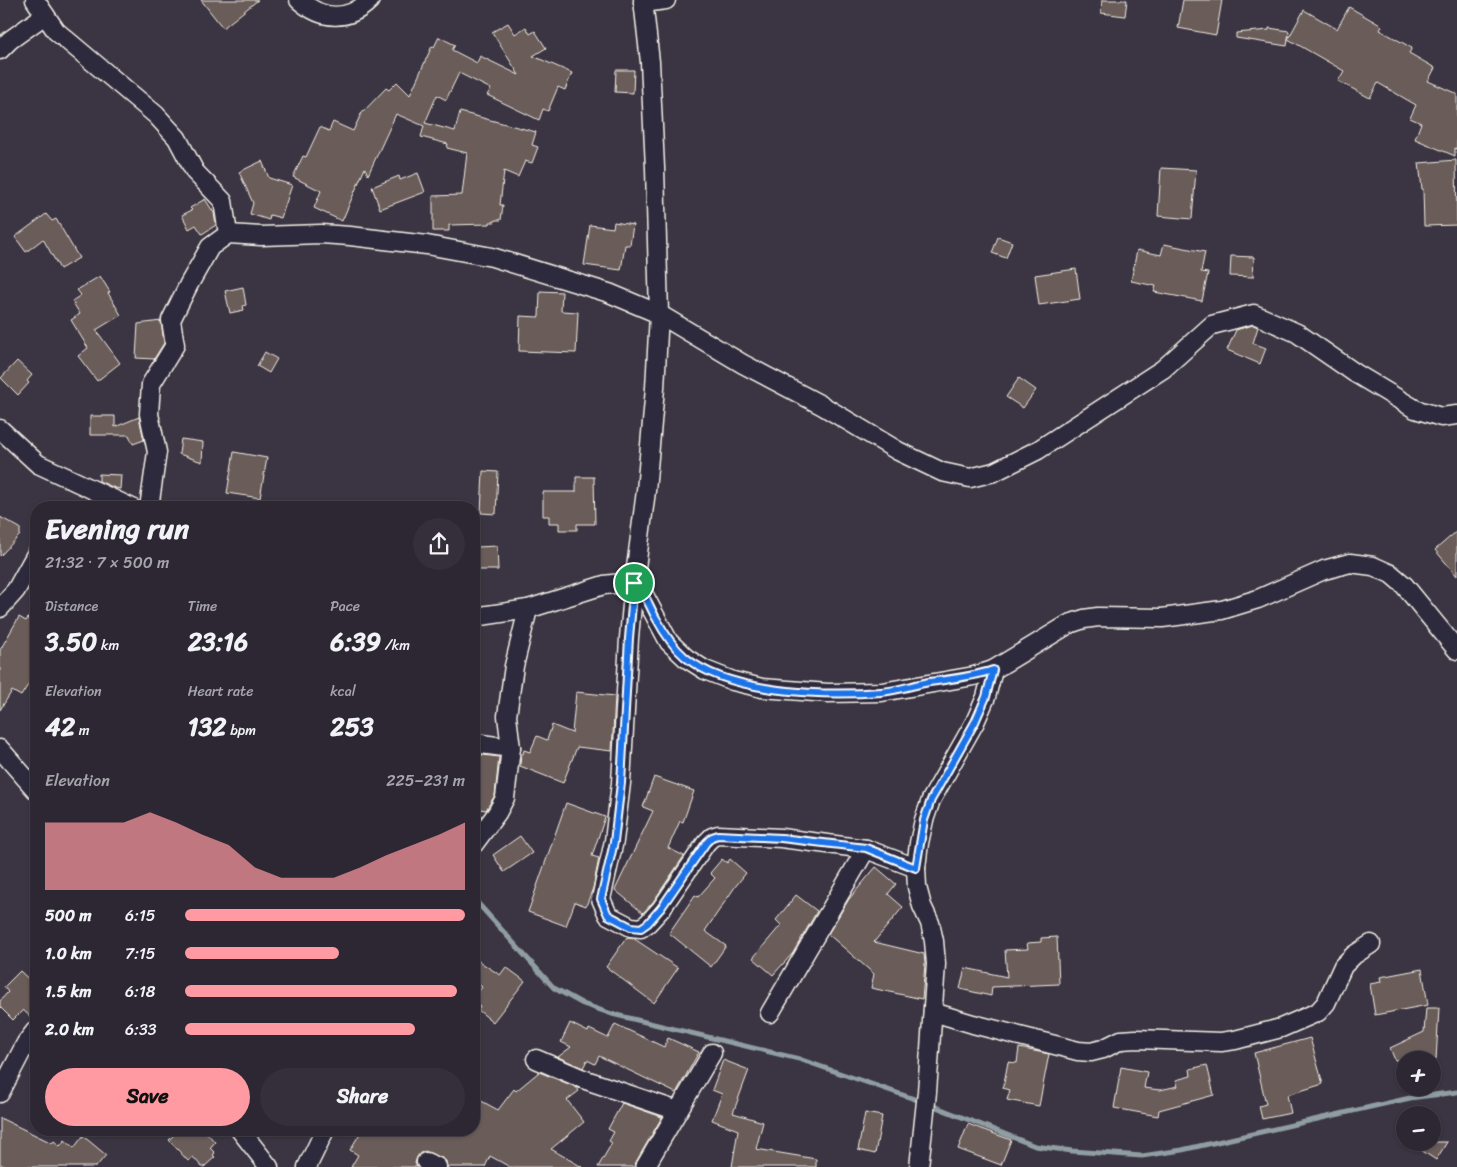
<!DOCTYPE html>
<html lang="en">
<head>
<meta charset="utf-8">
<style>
	:root { --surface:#2c2732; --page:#342f3a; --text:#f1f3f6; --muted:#a6a5ac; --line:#48444d; --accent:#ff9aa2 }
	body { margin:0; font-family:Sriracha,sans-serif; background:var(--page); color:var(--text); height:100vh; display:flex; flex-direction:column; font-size:19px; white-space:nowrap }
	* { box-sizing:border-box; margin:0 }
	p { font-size:16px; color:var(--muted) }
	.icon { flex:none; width:28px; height:28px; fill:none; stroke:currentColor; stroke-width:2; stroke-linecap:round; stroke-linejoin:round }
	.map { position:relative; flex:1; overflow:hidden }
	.sheet { position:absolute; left:30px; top:501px; width:450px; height:635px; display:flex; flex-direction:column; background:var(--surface); border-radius:20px; box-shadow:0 1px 4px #0004,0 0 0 1px var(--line) }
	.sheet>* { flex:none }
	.tools { position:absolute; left:1396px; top:1051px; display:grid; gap:10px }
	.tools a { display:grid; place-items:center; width:45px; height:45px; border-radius:50%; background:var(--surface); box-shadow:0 1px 4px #0004,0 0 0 1px var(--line); font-size:25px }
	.pin { position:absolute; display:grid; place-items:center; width:42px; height:42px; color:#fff; margin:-21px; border:2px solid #fff; border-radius:50%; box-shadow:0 1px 5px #0007 }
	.round { display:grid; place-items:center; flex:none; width:52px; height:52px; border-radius:26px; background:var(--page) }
	.headline { display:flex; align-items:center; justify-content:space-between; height:85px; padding:0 15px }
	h1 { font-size:28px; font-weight:700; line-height:38px }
	.metrics { display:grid; grid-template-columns:repeat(3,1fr); gap:8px; height:85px; padding:5px 15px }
	.metrics div { display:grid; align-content:center }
	.metrics b { font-size:25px; font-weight:700 }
	.metrics small { font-size:14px; font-weight:400 }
	.metrics p { font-size:14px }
	.chart { height:140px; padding:10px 15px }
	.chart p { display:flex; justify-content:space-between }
	.chart svg { width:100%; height:90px; margin-top:5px; fill:var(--accent); opacity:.7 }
	.button { display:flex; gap:10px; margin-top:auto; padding:10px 15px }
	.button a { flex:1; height:58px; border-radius:30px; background:var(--accent); color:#111; font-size:20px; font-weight:700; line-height:58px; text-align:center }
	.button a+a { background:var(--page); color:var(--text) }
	ul { padding:0 15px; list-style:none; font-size:16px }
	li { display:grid; grid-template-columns:80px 60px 1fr; align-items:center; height:38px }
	li i { height:12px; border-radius:6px; background:var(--accent) }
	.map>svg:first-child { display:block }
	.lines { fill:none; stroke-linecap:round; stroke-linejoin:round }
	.stream { stroke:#909ea3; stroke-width:5 }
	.building { fill:#6a5c58; stroke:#f4f1e8 }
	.street-casing { stroke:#f4f1e8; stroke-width:21 }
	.street { stroke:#2f2a3d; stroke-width:18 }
	.route-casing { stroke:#fff; stroke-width:10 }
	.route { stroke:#1a73e8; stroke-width:6 }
</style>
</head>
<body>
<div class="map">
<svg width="1457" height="1167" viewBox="0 0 1457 1167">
	<rect width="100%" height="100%" fill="#3b3442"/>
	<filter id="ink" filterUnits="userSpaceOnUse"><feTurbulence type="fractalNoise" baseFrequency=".02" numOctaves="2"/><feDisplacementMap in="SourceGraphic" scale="10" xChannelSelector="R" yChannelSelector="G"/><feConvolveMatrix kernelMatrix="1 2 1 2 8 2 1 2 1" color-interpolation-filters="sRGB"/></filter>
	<g filter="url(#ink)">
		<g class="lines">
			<path class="stream" d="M 474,899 L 554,988 L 583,1004 L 612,1014 L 799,1059 L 926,1103 L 1035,1146 L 1072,1151 L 1142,1156 L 1182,1150 L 1410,1098 L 1457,1092"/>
		</g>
		<g class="building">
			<path d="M 201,0 L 258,0 L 223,28 Z"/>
			<path d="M 1102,0 L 1127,0 L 1125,16 L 1101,13 Z"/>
			<path d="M 1183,0 L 1222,0 L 1216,35 L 1178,28 Z"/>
			<path d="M 1349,7 L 1382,26 L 1380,30 L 1412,48 L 1409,53 L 1435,68 L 1428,81 L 1457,94 L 1457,149 L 1455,148 L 1455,156 L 1415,139 L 1421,123 L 1410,118 L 1416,105 L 1378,83 L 1370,98 L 1338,81 L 1344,71 L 1288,39 L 1287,46 L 1236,38 L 1236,33 L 1269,30 L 1269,28 L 1289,31 L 1288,39 L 1304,10 L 1337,29 Z"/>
			<path d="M 508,23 L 515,34 L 526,27 L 530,34 L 535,31 L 546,48 L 533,56 L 572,73 L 565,90 L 558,87 L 548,111 L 543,109 L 539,120 L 487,95 L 491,89 L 459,73 L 446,100 L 437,95 L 425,123 L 455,131 L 460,112 L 536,132 L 532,145 L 538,147 L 532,163 L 525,161 L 518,177 L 504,171 L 500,205 L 503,205 L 501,220 L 495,220 L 495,222 L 490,222 L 490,224 L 449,225 L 449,231 L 433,231 L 433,196 L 462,195 L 467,153 L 447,148 L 448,144 L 421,137 L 424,126 L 396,114 L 368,175 L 365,168 L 342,221 L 314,208 L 321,191 L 293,177 L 303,156 L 306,157 L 320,127 L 329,131 L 333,122 L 353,131 L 361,114 L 386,88 L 389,90 L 397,82 L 410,95 L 432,46 L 434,47 L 439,37 L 455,45 L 452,50 L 477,63 L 480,56 L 519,75 L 492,32 Z"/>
			<path d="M 616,70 L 634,70 L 633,93 L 615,92 Z"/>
			<path d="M 1456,160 L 1457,225 L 1424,226 L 1423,189 L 1422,189 L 1419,163 Z"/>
			<path d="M 262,161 L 269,178 L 292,185 L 281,218 L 270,215 L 269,220 L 250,214 L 253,203 L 239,172 Z"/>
			<path d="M 1161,168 L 1196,170 L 1192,219 L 1158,216 Z"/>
			<path d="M 418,173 L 425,192 L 380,209 L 372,187 L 399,176 L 400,180 Z"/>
			<path d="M 205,199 L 214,213 L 216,225 L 202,234 L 196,225 L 189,229 L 182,215 L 192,210 L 190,208 Z"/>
			<path d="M 46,214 L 52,221 L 56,219 L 79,258 L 60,269 L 43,239 L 26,252 L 15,237 Z"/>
			<path d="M 614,222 L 633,225 L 630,245 L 625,245 L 621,270 L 584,265 L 590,225 L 613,228 Z"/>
			<path d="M 998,237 L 1012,242 L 1006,258 L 992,253 Z"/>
			<path d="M 1164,244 L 1205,252 L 1201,272 L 1208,273 L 1202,301 L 1154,292 L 1156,286 L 1131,281 L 1137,250 L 1161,255 Z"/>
			<path d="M 1231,256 L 1254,257 L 1253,277 L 1230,276 Z"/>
			<path d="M 1076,269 L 1080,299 L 1039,305 L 1035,275 Z"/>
			<path d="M 100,276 L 110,292 L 108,293 L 121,315 L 96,330 L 120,363 L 97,381 L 78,356 L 88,348 L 71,320 L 80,314 L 72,301 L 81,295 L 77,290 Z"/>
			<path d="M 243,287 L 246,305 L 243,306 L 244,310 L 230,313 L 225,291 Z"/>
			<path d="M 540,291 L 562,292 L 561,311 L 578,312 L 576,353 L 519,351 L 520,316 L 539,317 Z"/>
			<path d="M 161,321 L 164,343 L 154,359 L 136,358 L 138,324 Z"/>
			<path d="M 1253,325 L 1258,327 L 1253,343 L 1266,348 L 1260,364 L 1227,350 L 1236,330 Z"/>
			<path d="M 265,352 L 277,359 L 269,373 L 257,366 Z"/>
			<path d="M 17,361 L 32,375 L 27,381 L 29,383 L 18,395 L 1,378 Z"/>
			<path d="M 1019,378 L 1036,390 L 1023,408 L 1006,397 Z"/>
			<path d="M 90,416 L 115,416 L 115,427 L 139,417 L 144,440 L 133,444 L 129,435 L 90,435 Z"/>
			<path d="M 181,439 L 203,442 L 202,462 L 179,454 Z"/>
			<path d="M 234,452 L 267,458 L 260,498 L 227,493 Z"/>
			<path d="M 483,471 L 498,472 L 496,514 L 481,513 Z"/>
			<path d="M 99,474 L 121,475 L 120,489 L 115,488 L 99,481 Z"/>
			<path d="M 576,477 L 594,477 L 595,524 L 577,524 L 577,530 L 559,530 L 559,523 L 549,523 L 549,516 L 543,516 L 543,492 L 576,492 Z"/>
			<path d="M 0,517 L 20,528 L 20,535 L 0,556 Z"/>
			<path d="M 1457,531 L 1457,576 L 1435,550 Z"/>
			<path d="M 497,546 L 498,570 L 478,570 L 477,547 Z"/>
			<path d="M 36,606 L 36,672 L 21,696 L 12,691 L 0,710 L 0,650 L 19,617 L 26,621 Z"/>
			<path d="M 576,692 L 615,696 L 612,751 L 577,747 L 563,783 L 520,766 L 521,754 L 523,754 L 524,750 L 530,752 L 537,736 L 547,740 L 552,725 L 572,733 Z"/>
			<path d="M 474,754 L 499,757 L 495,795 L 486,810 L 474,808 Z"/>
			<path d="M 654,777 L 694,791 L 683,822 L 680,821 L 668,848 L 684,856 L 653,902 L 643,913 L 615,890 L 653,811 L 643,807 Z"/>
			<path d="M 566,803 L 605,817 L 592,856 L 599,858 L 593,888 L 586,906 L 575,902 L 566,926 L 528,912 Z"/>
			<path d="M 520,836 L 532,853 L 504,872 L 493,855 Z"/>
			<path d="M 722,859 L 727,863 L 730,859 L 746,873 L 735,887 L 705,931 L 726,946 L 711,967 L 669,933 L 695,895 L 698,897 L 715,878 L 710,873 Z"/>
			<path d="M 876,867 L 896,884 L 888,894 L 903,907 L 874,942 L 924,954 L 925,964 L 922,999 L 871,988 L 874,974 L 828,934 L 849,899 Z"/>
			<path d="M 796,895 L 817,911 L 793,953 L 773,975 L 753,958 L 781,925 L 776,920 Z"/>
			<path d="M 627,937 L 633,938 L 678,968 L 654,1003 L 606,967 Z"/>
			<path d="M 1057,937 L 1059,984 L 992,987 L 991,996 L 960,989 L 965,968 L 1007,977 L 1005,950 L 1028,949 L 1027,943 L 1041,942 L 1041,938 Z"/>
			<path d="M 474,958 L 500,975 L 506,967 L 525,981 L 493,1022 L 478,1010 L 480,1007 L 474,1002 L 474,998 L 482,987 L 474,981 Z"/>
			<path d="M 1422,969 L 1428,1005 L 1375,1015 L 1370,984 L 1381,982 L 1380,977 Z"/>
			<path d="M 20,971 L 36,986 L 36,1020 L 34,1020 L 23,1010 L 13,1020 L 0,1007 L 0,1001 L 8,992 L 4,987 Z"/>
			<path d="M 1426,1008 L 1439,1008 L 1436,1060 L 1395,1060 L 1390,1048 L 1424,1032 Z"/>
			<path d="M 570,1023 L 588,1032 L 589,1029 L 608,1038 L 615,1024 L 664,1047 L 668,1038 L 699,1052 L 676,1093 L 599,1056 L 595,1064 L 587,1060 L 583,1068 L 558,1057 L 571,1047 L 561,1042 Z"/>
			<path d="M 1310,1038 L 1323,1084 L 1287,1095 L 1291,1113 L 1262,1119 L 1259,1106 L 1266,1104 L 1254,1053 Z"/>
			<path d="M 1019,1048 L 1049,1054 L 1039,1106 L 1007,1100 L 1010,1090 L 1003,1088 L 1008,1062 L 1017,1063 Z"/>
			<path d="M 723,1060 L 749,1070 L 733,1113 L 763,1122 L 756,1149 L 816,1159 L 816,1167 L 732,1167 L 738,1130 L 712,1120 L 722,1094 L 712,1090 Z"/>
			<path d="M 1207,1065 L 1214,1095 L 1159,1110 L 1158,1116 L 1114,1108 L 1121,1067 L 1147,1072 L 1144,1088 L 1160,1090 L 1178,1086 L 1176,1080 L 1191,1076 L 1190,1069 Z"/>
			<path d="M 539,1072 L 576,1087 L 579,1091 L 567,1100 L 584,1122 L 551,1149 L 582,1167 L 510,1167 L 490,1156 L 485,1167 L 447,1167 L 446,1161 L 442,1158 L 425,1151 L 420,1153 L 417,1157 L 415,1163 L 417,1167 L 351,1167 L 358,1155 L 350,1150 L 362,1130 L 474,1130 L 474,1097 L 498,1110 L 514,1089 L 516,1091 Z"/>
			<path d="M 622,1103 L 662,1117 L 636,1162 L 634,1167 L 598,1167 L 612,1143 L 609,1141 L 614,1132 L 608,1129 Z"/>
			<path d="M 865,1113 L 882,1116 L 875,1154 L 858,1150 Z"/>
			<path d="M 0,1118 L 52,1143 L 54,1141 L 60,1146 L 65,1140 L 74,1148 L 83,1136 L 106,1155 L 96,1167 L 6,1167 L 0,1164 Z"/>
			<path d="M 968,1124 L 1011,1140 L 1001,1165 L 958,1149 Z"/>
			<path d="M 179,1130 L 204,1130 L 215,1142 L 210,1148 L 215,1153 L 213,1155 L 215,1157 L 204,1167 L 202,1167 L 193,1157 L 188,1161 L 169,1140 Z"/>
			<path d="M 1409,1142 L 1447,1142 L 1436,1160 Z"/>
		</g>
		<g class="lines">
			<defs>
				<g id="street">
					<path d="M 35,0 L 56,31 L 156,115 L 177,138 L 195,172 L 223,201 L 228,234 L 210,247 L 189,284 L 171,320 L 175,345 L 151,384 L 149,414 L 157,452 L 149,508"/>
					<path d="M 299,0 C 322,20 348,22 370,0"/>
					<path d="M 643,0 L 650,62 L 655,168 L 659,314 L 655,388 L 646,491 L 634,583 L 629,638 L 621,783 L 614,841 L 601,899 L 608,915 L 631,927 L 641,928 L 648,923 L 661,909 L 706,843 L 712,837 L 718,835 L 781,838 L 866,849 L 916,868"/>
					<path d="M 643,3 L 666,0"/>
					<path d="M 0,50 L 10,40 L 45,15"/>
					<path d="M 228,234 L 261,236 L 321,234 L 350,236 L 427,245 L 492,257 L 609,293 L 659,314 L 743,364 L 823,406 L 898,451 L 942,472 L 970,478 L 994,472 L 1038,450 L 1163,369 L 1212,325 L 1254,314 L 1297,333 L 1355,373 L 1415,409 L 1441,417 L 1457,415"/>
					<path d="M 0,429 L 38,464 L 132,508"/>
					<path d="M 0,608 L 16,590 L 36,554"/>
					<path d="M 474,617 L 528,609 L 604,585 L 630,582 L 639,587 L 644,595 L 669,642 L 686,658 L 705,670 L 733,681 L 762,688 L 828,693 L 882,692 L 974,676 L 993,670 L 1069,624 L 1084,619 L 1098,617 L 1162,618 L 1222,610 L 1258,599 L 1324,570 L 1350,563 L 1373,566 L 1391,574 L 1404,585 L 1457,650"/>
					<path d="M 474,743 L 511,748"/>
					<path d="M 0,749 L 36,790"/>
					<path d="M 474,844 L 497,813 L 505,798 L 511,748 L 507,716 L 514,666 L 528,609"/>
					<path d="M 933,1012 L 973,1024 L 1078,1051 L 1091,1052 L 1103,1049 L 1121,1040 L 1136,1039 L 1221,1042 L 1235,1040 L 1281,1028 L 1318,1012 L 1326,1003 L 1343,966 L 1354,955 L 1371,944"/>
					<path d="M 770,1013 L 866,849"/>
					<path d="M 536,1059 L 583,1079 L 678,1111"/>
					<path d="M 0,1093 L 26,1043 L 36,1030"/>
					<path d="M 240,1130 L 269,1167"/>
					<path d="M 426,1162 L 437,1167"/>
					<path d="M 307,1167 L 325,1130"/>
					<path d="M 645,1167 L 712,1053"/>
					<path d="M 919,1167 L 927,1092 L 936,964 L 934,941 L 930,923 L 922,906 L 917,887 L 916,868 L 919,843 L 924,820 L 931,800 L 975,722 L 986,697 L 993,670"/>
				</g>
			</defs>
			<use href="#street" class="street-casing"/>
			<use href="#street" class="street"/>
		</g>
	</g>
	<g class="lines" filter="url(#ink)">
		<defs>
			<path id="route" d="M 634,583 C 645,591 649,606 656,618 C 664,633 672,646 685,657 C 729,694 825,696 881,692 C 897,691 913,685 929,682 C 951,679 972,677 993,670 L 986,697 L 975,722 L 931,800 L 924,820 L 916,868 L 866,848 L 781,838 L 718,835 L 712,837 L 706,843 L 661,908 L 648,923 L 641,928 L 631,927 L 608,915 L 601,899 L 614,842 L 621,783 L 629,638 Z"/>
		</defs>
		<use href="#route" class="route-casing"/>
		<use href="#route" class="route"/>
	</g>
</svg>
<div class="tools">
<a>+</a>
<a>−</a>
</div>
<div class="pin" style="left:634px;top:583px;background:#1e9e55"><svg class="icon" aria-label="arrive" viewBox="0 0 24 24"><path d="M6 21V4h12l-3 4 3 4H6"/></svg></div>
<section class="sheet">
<div class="headline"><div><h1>Evening run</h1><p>21:32 · 7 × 500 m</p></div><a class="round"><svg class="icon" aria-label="share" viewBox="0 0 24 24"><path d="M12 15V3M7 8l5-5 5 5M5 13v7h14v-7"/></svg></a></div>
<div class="metrics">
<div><p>Distance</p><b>3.50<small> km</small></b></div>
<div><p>Time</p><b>23:16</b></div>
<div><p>Pace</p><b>6:39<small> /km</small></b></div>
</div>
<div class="metrics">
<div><p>Elevation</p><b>42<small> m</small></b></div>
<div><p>Heart rate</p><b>132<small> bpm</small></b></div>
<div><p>kcal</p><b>253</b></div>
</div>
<div class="chart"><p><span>Elevation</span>225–231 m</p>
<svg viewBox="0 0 160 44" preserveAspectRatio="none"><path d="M0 44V11L10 11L20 11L30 11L40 6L50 11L60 17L70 22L80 33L90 38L100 38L110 38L120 33L130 27L140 22L150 17L160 11V44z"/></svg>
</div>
<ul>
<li><b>500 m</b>6:15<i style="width:100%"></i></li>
<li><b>1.0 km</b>7:15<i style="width:55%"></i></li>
<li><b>1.5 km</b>6:18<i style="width:97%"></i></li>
<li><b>2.0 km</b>6:33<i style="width:82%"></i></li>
</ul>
<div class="button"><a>Save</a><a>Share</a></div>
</section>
</div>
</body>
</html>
